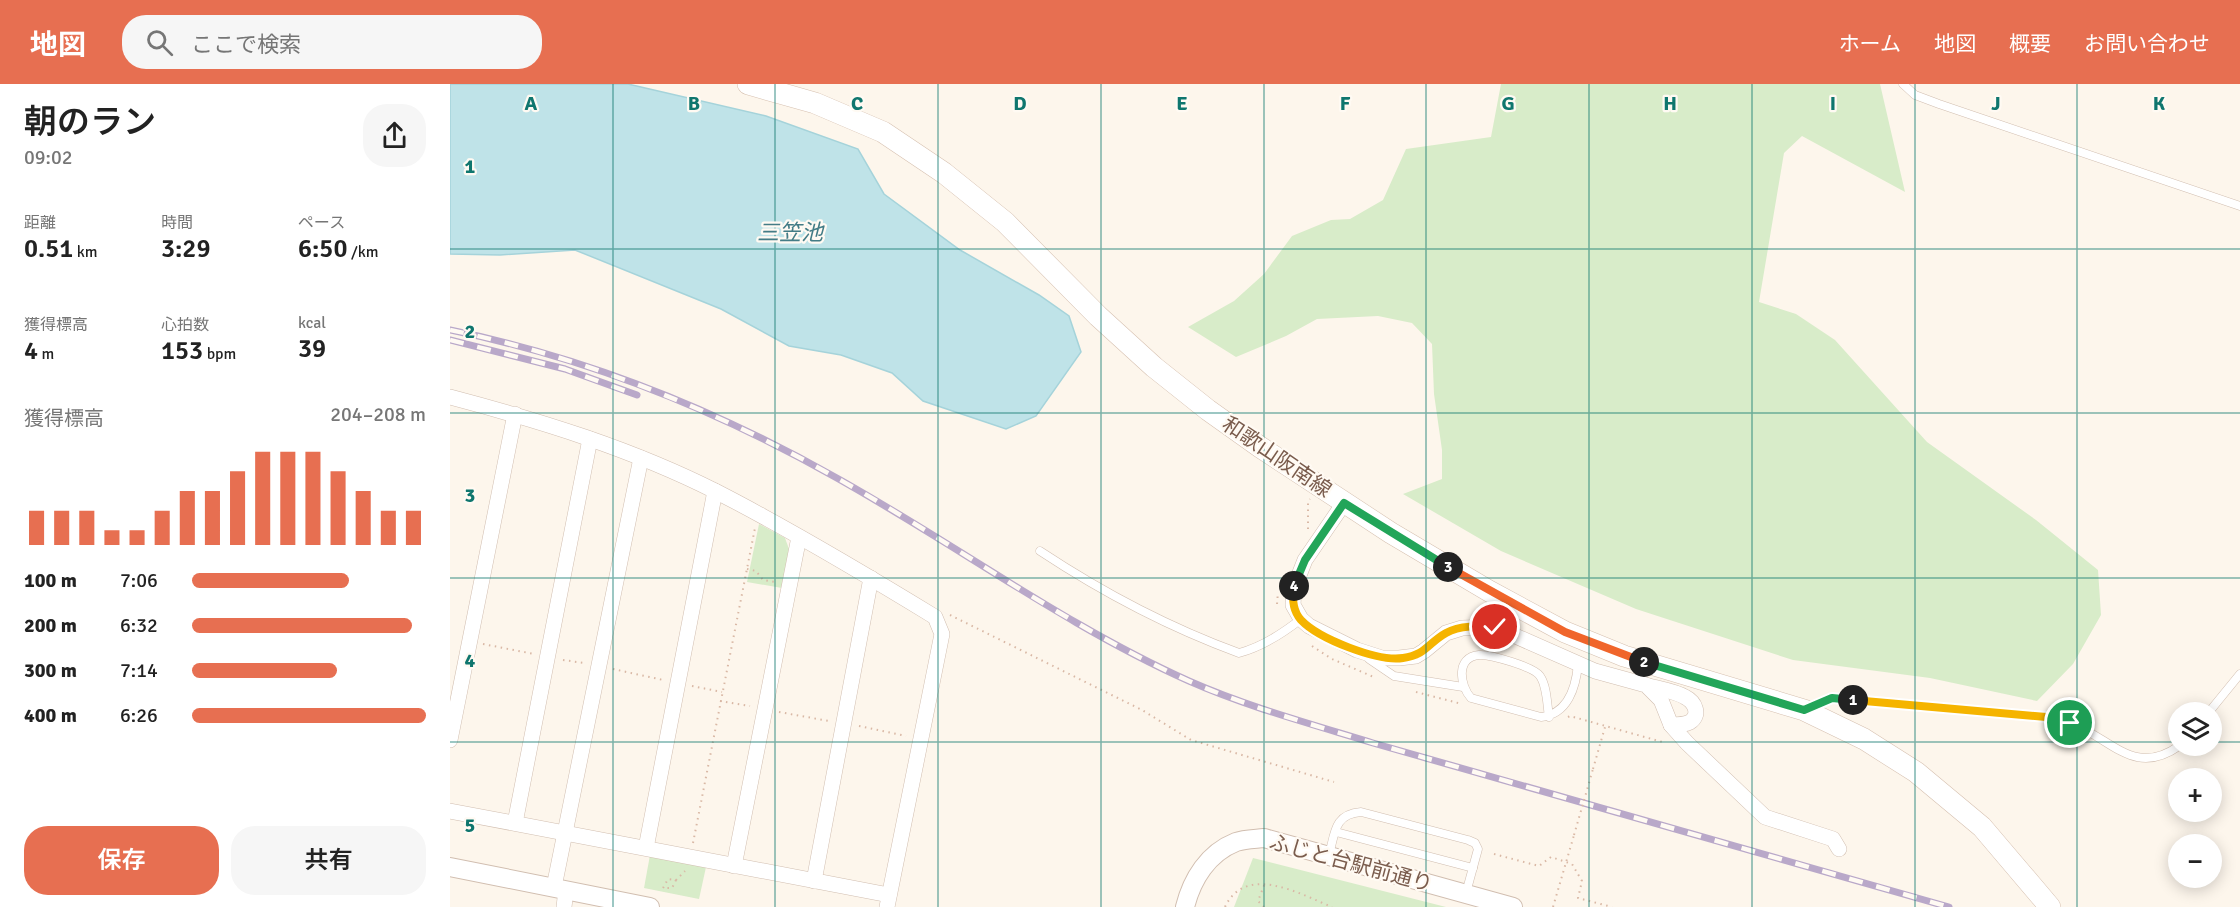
<!DOCTYPE html>
<html lang="ja">
<head>
<meta charset="utf-8">
<style>
	:root { --surface:#fff; --page:#f6f6f6; --text:#222; --muted:#767676; --accent:#e76f51 }
	body { margin:0; font-family:Signika,"Noto Sans JP",sans-serif; background:var(--page); color:var(--text); height:100vh; display:flex; flex-direction:column; font-size:22px; white-space:nowrap }
	* { box-sizing:border-box; margin:0 }
	p { font-size:20px; color:var(--muted) }
	.icon { flex:none; width:33px; height:33px; fill:none; stroke:currentColor; stroke-width:2; stroke-linecap:round; stroke-linejoin:round }
	.map { position:relative; flex:1; overflow:hidden }
	.details { display:flex; flex-direction:column; background:var(--surface); width:450px }
	.details>* { flex:none }
	.fabs { position:absolute; left:1718px; top:618px; display:grid; gap:12px }
	.fabs a { display:grid; place-items:center; width:54px; height:54px; border-radius:50%; background:var(--surface); box-shadow:0 3px 15px #0003; font-size:30px }
	.pin { position:absolute; display:grid; place-items:center; width:51px; height:51px; color:#fff; margin:-26px; border:3px solid #fff; border-radius:50%; box-shadow:0 2px 6px #0007 }
	.km { position:absolute; width:30px; height:30px; margin:-15px; border-radius:50%; background:#222; color:#fff; font-size:16px; line-height:30px; text-align:center }
	.round { display:grid; place-items:center; flex:none; width:63px; height:63px; border-radius:24px; background:var(--page) }
	.headline { display:flex; align-items:center; justify-content:space-between; height:102px; padding:0 24px }
	h1 { font-size:33px; font-weight:600; line-height:45px }
	.figures { display:grid; grid-template-columns:repeat(3,1fr); gap:9px; height:102px; padding:6px 24px }
	.figures div { display:grid; align-content:center }
	.figures b { font-size:26px; font-weight:600 }
	.figures small { font-size:16px; font-weight:400 }
	.figures p { font-size:16px }
	.chart { height:168px; padding:12px 24px }
	.chart p { display:flex; justify-content:space-between }
	.chart svg { width:100%; height:108px; margin-top:6px; stroke:var(--accent); stroke-width:6 }
	.primary-button { display:flex; gap:12px; margin-top:auto; padding:12px 24px }
	.primary-button a { flex:1; height:69px; border-radius:24px; background:var(--accent); color:#fff; font-size:24px; font-weight:600; line-height:69px; text-align:center }
	.primary-button a+a { background:var(--page); color:var(--text) }
	ul { padding:0 24px; list-style:none; font-size:20px }
	li { display:grid; grid-template-columns:96px 72px 1fr; align-items:center; height:45px }
	li i { height:15px; border-radius:8px; background:var(--accent) }
	header { display:flex; align-items:center; gap:36px; box-sizing:border-box; height:84px; padding:0 30px; background:var(--accent); color:#fff }
	header strong { font-size:28px }
	nav { display:flex; gap:33px; margin-inline-start:auto; font-size:21px }
	.search { width:420px; height:54px; background:var(--page); display:flex; align-items:center; gap:15px; box-sizing:border-box; padding:0 21px; border-radius:24px; color:var(--muted); font-size:22px }
	main { display:flex; flex:1; min-height:0 }
	.map>svg:first-child { display:block }
	.green { fill:#d8ecc9 }
	.water { fill:#bfe3e8; stroke:#a5d3da; stroke-width:1.5 }
	.lines { fill:none; stroke-linecap:round; stroke-linejoin:round }
	.service-casing { stroke:#d1beb0; stroke-width:9 }
	.minor-casing { stroke:#d1beb0; stroke-width:16 }
	.tertiary-casing { stroke:#d1beb0; stroke-width:20 }
	.secondary-casing { stroke:#d6c0b0; stroke-width:22 }
	.path { stroke:#d9b8a5; stroke-width:2; stroke-dasharray:1.5 4.5; stroke-linecap:butt }
	.service { stroke:#fff; stroke-width:8 }
	.minor { stroke:#fff; stroke-width:15 }
	.tertiary { stroke:#fff; stroke-width:18 }
	.secondary { stroke:#fff; stroke-width:21 }
	.rail-casing { stroke:#b9a8c9; stroke-width:7 }
	.rail { stroke:#fffaf3; stroke-width:4.5; stroke-dasharray:14; stroke-linecap:butt }
	.path-bridge { stroke:#d9b8a5; stroke-width:2; stroke-dasharray:1.5 4.5; stroke-linecap:butt }
	.split-1-casing { stroke:#fff; stroke-width:12 }
	.split-2-casing { stroke:#fff; stroke-width:12 }
	.split-3-casing { stroke:#fff; stroke-width:12 }
	.split-4-casing { stroke:#fff; stroke-width:12 }
	.split-5-casing { stroke:#fff; stroke-width:12 }
	.split-1 { stroke:#f5b400; stroke-width:8 }
	.split-2 { stroke:#22a559; stroke-width:8 }
	.split-3 { stroke:#f0652b; stroke-width:8 }
	.split-4 { stroke:#22a559; stroke-width:8 }
	.split-5 { stroke:#f5b400; stroke-width:8 }
	.grid { fill:none; stroke:#0f766e; stroke-width:1.5; stroke-opacity:0.55 }
	.labels { text-anchor:middle; dominant-baseline:central; stroke-width:4.5; stroke-linejoin:round; paint-order:stroke }
	.street-label { font-size:21px; fill:#7a5c4d; stroke:#fffaf3 }
	.water-label { font-size:22px; font-style:italic; fill:#437c86; stroke:#fffaf3 }
	.grid-label { font-size:20px; text-anchor:middle; font-weight:bold; fill:#0f766e; stroke:#fffaf3; stroke-width:4.5; stroke-linejoin:round; paint-order:stroke }
</style>
</head>
<body>
<header>
<strong>地図</strong>
<div class="search"><svg class="icon" aria-label="search" viewBox="0 0 24 24"><circle cx="10" cy="10" r="6"/><path d="M15 15l6 6"/></svg>ここで検索</div>
<nav><a>ホーム</a><a>地図</a><a>概要</a><a>お問い合わせ</a></nav>
</header>
<main>
<section class="details">
<div class="headline"><div><h1>朝のラン</h1><p>09:02</p></div><a class="round"><svg class="icon" aria-label="share" viewBox="0 0 24 24"><path d="M12 15V3M7 8l5-5 5 5M5 13v7h14v-7"/></svg></a></div>
<div class="figures">
<div><p>距離</p><b>0.51<small> km</small></b></div>
<div><p>時間</p><b>3:29</b></div>
<div><p>ペース</p><b>6:50<small> /km</small></b></div>
</div>
<div class="figures">
<div><p>獲得標高</p><b>4<small> m</small></b></div>
<div><p>心拍数</p><b>153<small> bpm</small></b></div>
<div><p>kcal</p><b>39</b></div>
</div>
<div class="chart"><p><span>獲得標高</span>204–208 m</p>
<svg viewBox="0 0 160 44" preserveAspectRatio="none"><path d="M5 44V30M15 44V30M25 44V30M35 44V38M45 44V38M55 44V30M65 44V22M75 44V22M85 44V14M95 44V6M105 44V6M115 44V6M125 44V14M135 44V22M145 44V30M155 44V30"/></svg>
</div>
<ul>
<li><b>100 m</b>7:06<i style="width:67%"></i></li>
<li><b>200 m</b>6:32<i style="width:94%"></i></li>
<li><b>300 m</b>7:14<i style="width:62%"></i></li>
<li><b>400 m</b>6:26<i style="width:100%"></i></li>
</ul>
<div class="primary-button"><a>保存</a><a>共有</a></div>
</section>
<div class="map">
<svg width="1790" height="823" viewBox="0 0 1790 823">
	<rect width="100%" height="100%" fill="#fdf6ec"/>
	<g class="green">
		<path d="M 1051,0 L 1430,0 L 1455,108 L 1352,52 L 1334,69 L 1309,218 L 1346,230 L 1385,256 L 1477,358 L 1586,436 L 1648,486 L 1651,531 L 1623,580 L 1587,617 L 1480,594 L 1343,576 L 1186,525 L 1051,467 L 953,410 L 992,395 L 992,366 L 984,310 L 982,260 L 962,239 L 928,232 L 867,235 L 836,252 L 786,273 L 738,243 L 784,217 L 814,190 L 842,152 L 881,136 L 900,135 L 933,116 L 956,65 L 1041,53 Z"/>
		<path d="M 309,440 L 335,454 L 339,465 L 332,504 L 297,498 Z"/>
		<path d="M 200,771 L 256,783 L 249,815 L 194,804 Z"/>
		<path d="M 803,774 L 996,823 L 784,823 Z"/>
	</g>
	<path class="water" d="M 0,0 L 178,0 L 316,32 L 408,65 L 434,110 L 510,166 L 589,211 L 619,232 L 631,268 L 586,332 L 556,345 L 473,317 L 442,289 L 391,271 L 339,262 L 271,225 L 125,166 L 50,171 L 0,170 Z"/>
	<g class="lines">
		<defs>
			<g id="service">
				<path d="M 1453,0 L 1465,11 L 1489,20 L 1790,122"/>
				<path d="M 590,467 C 652,508 718,543 789,569 C 811,563 832,550 851,535"/>
				<path d="M 919,575 L 944,592 L 1013,603"/>
				<path d="M 1359,624 L 1382,614 C 1431,618 1479,622 1528,627 C 1558,629 1589,630 1618,639 C 1660,651 1682,695 1729,662"/>
				<path d="M 1759,628 L 1790,590"/>
				<path d="M 1099,633 C 1097,620 1097,602 1090,592 C 1084,583 1040,570 1029,571 C 1005,573 1010,602 1021,614 L 1091,633 C 1118,630 1126,603 1128,580"/>
				<path d="M 886,748 L 1023,784"/>
				<path d="M 879,771 C 885,749 884,730 911,728 L 1018,756 L 1025,759 L 1028,765 L 1016,809"/>
			</g>
			<g id="minor">
				<path d="M 0,313 C 91,337 182,365 267,408 C 341,446 413,489 485,533 L 492,550 L 437,823"/>
				<path d="M 894,419 L 855,476 L 844,504 L 843,521 L 851,535 L 859,542 L 907,566 L 932,574 L 949,574 L 966,572 L 974,567 L 996,549 L 1012,544 L 1045,543 L 1145,587 L 1196,601 L 1211,616 L 1221,641 L 1237,659 L 1315,733 L 1383,755 L 1389,765"/>
				<path d="M 1199,602 C 1210,605 1225,607 1235,613 C 1245,618 1251,631 1240,638 C 1234,641 1227,641 1221,641"/>
				<path d="M 0,656 L 65,330"/>
				<path d="M 0,727 L 439,811"/>
				<path d="M 65,739 L 140,355"/>
				<path d="M 196,764 L 265,407"/>
				<path d="M 284,782 L 349,453"/>
				<path d="M 364,797 L 421,494"/>
				<path d="M 104,803 L 191,374"/>
				<path d="M 114,823 L 116,806"/>
			</g>
			<g id="tertiary">
				<path d="M 0,783 L 200,823"/>
				<path d="M 735,823 C 742,795 758,769 786,758 C 794,755 805,755 814,754 L 1063,823"/>
			</g>
			<path id="secondary" d="M 298,0 L 365,19 L 433,48 L 494,89 L 555,138 L 648,232 L 704,283 L 758,326 L 810,363 L 941,449 L 1039,507 L 1115,548 L 1174,572 L 1354,626 L 1414,655 L 1466,688 L 1532,743 L 1600,823"/>
		</defs>
		<use href="#service" class="service-casing"/>
		<use href="#minor" class="minor-casing"/>
		<use href="#tertiary" class="tertiary-casing"/>
		<use href="#secondary" class="secondary-casing"/>
		<g class="path">
			<path d="M 858,445 L 858,419 L 860,415"/>
			<path d="M 297,485 L 306,487 L 313,496 L 325,498"/>
			<path d="M 827,520 L 828,508"/>
			<path d="M 500,531 L 692,626 L 741,656 L 884,698"/>
			<path d="M 33,560 L 84,570"/>
			<path d="M 862,562 L 882,575 L 926,594"/>
			<path d="M 113,576 L 134,579"/>
			<path d="M 163,585 L 213,596"/>
			<path d="M 242,602 L 272,608"/>
			<path d="M 966,608 L 1012,620"/>
			<path d="M 270,617 L 300,622"/>
			<path d="M 329,628 L 379,637"/>
			<path d="M 1118,633 L 1120,632 L 1216,659"/>
			<path d="M 409,642 L 456,652"/>
			<path d="M 1143,685 L 1155,643"/>
			<path d="M 243,759 L 305,444"/>
			<path d="M 1044,770 L 1089,782 L 1101,773 L 1122,780 L 1132,797 L 1128,814 L 1162,823"/>
			<path d="M 226,796 L 222,804 L 213,804 L 218,795 L 226,796 L 235,787"/>
			<path d="M 775,823 C 796,779 850,810 882,823"/>
			<path d="M 814,823 L 808,817 L 815,799"/>
			<path d="M 1103,823 L 1124,751"/>
		</g>
		<use href="#service" class="service"/>
		<use href="#minor" class="minor"/>
		<use href="#tertiary" class="tertiary"/>
		<use href="#secondary" class="secondary"/>
		<defs>
			<g id="rail">
				<path d="M 0,246 C 134,273 266,326 385,393 C 504,459 614,541 739,597 C 798,623 861,640 923,659 L 1499,823"/>
				<path d="M 0,256 L 115,285 L 187,311"/>
			</g>
		</defs>
		<use href="#rail" class="rail-casing"/>
		<use href="#rail" class="rail"/>
		<path class="path-bridge" d="M 1124,751 L 1143,685"/>
	</g>
	<g class="lines">
		<defs>
			<path id="split-1" d="M 1403,616 L 1596,633 L 1620,639"/>
			<path id="split-2" d="M 1194,578 L 1354,626 L 1382,614 L 1403,616"/>
			<path id="split-3" d="M 998,483 L 1115,548 L 1194,578"/>
			<path id="split-4" d="M 844,502 L 855,476 L 894,419 L 998,483"/>
			<path id="split-5" d="M 844,502 C 842,514 842,526 851,536 C 869,555 928,578 953,574 C 976,571 978,559 996,549 C 1010,541 1029,542 1045,543"/>
		</defs>
		<use href="#split-1" class="split-1-casing"/>
		<use href="#split-2" class="split-2-casing"/>
		<use href="#split-3" class="split-3-casing"/>
		<use href="#split-4" class="split-4-casing"/>
		<use href="#split-5" class="split-5-casing"/>
		<use href="#split-1" class="split-1"/>
		<use href="#split-2" class="split-2"/>
		<use href="#split-3" class="split-3"/>
		<use href="#split-4" class="split-4"/>
		<use href="#split-5" class="split-5"/>
	</g>
	<path class="grid" d="M 163,0 L 163,823M 325,0 L 325,823M 488,0 L 488,823M 651,0 L 651,823M 814,0 L 814,823M 976,0 L 976,823M 1139,0 L 1139,823M 1302,0 L 1302,823M 1465,0 L 1465,823M 1627,0 L 1627,823M 0,165 L 1790,165M 0,329 L 1790,329M 0,494 L 1790,494M 0,658 L 1728,658M 1761,658 L 1790,658"/>
	<g class="labels">
		<g class="street-label">
			<text transform="translate(827 373) rotate(34)">和歌山阪南線</text>
			<text transform="translate(901 779) rotate(15)">ふじと台駅前通り</text>
		</g>
		<g class="water-label">
			<text x="340" y="148">三笠池</text>
		</g>
	</g>
	<g class="grid-label">
		<text x="81" y="26">A</text>
		<text x="244" y="26">B</text>
		<text x="407" y="26">C</text>
		<text x="570" y="26">D</text>
		<text x="732" y="26">E</text>
		<text x="895" y="26">F</text>
		<text x="1058" y="26">G</text>
		<text x="1220" y="26">H</text>
		<text x="1383" y="26">I</text>
		<text x="1546" y="26">J</text>
		<text x="1709" y="26">K</text>
		<text x="20" y="89">1</text>
		<text x="20" y="254">2</text>
		<text x="20" y="418">3</text>
		<text x="20" y="583">4</text>
		<text x="20" y="748">5</text>
	</g>
</svg>
<div class="fabs">
<a><svg class="icon" aria-label="layers" viewBox="0 0 24 24"><path d="M12 4l9 5-9 5-9-5zM3 14l9 5 9-5"/></svg></a>
<a>+</a>
<a>−</a>
</div>
<div class="pin" style="left:1620px;top:639px;background:#1e9e55"><svg class="icon" aria-label="arrive" viewBox="0 0 24 24"><path d="M6 21V4h12l-3 4 3 4H6"/></svg></div>
<div class="pin" style="left:1045px;top:543px;background:#d93025"><svg class="icon" aria-label="check" viewBox="0 0 24 24"><path d="M5 12l5 5 9-10"/></svg></div>
<b class="km" style="left:1403px;top:616px">1</b>
<b class="km" style="left:1194px;top:578px">2</b>
<b class="km" style="left:998px;top:483px">3</b>
<b class="km" style="left:844px;top:502px">4</b>
</div>
</main>
</body>
</html>
